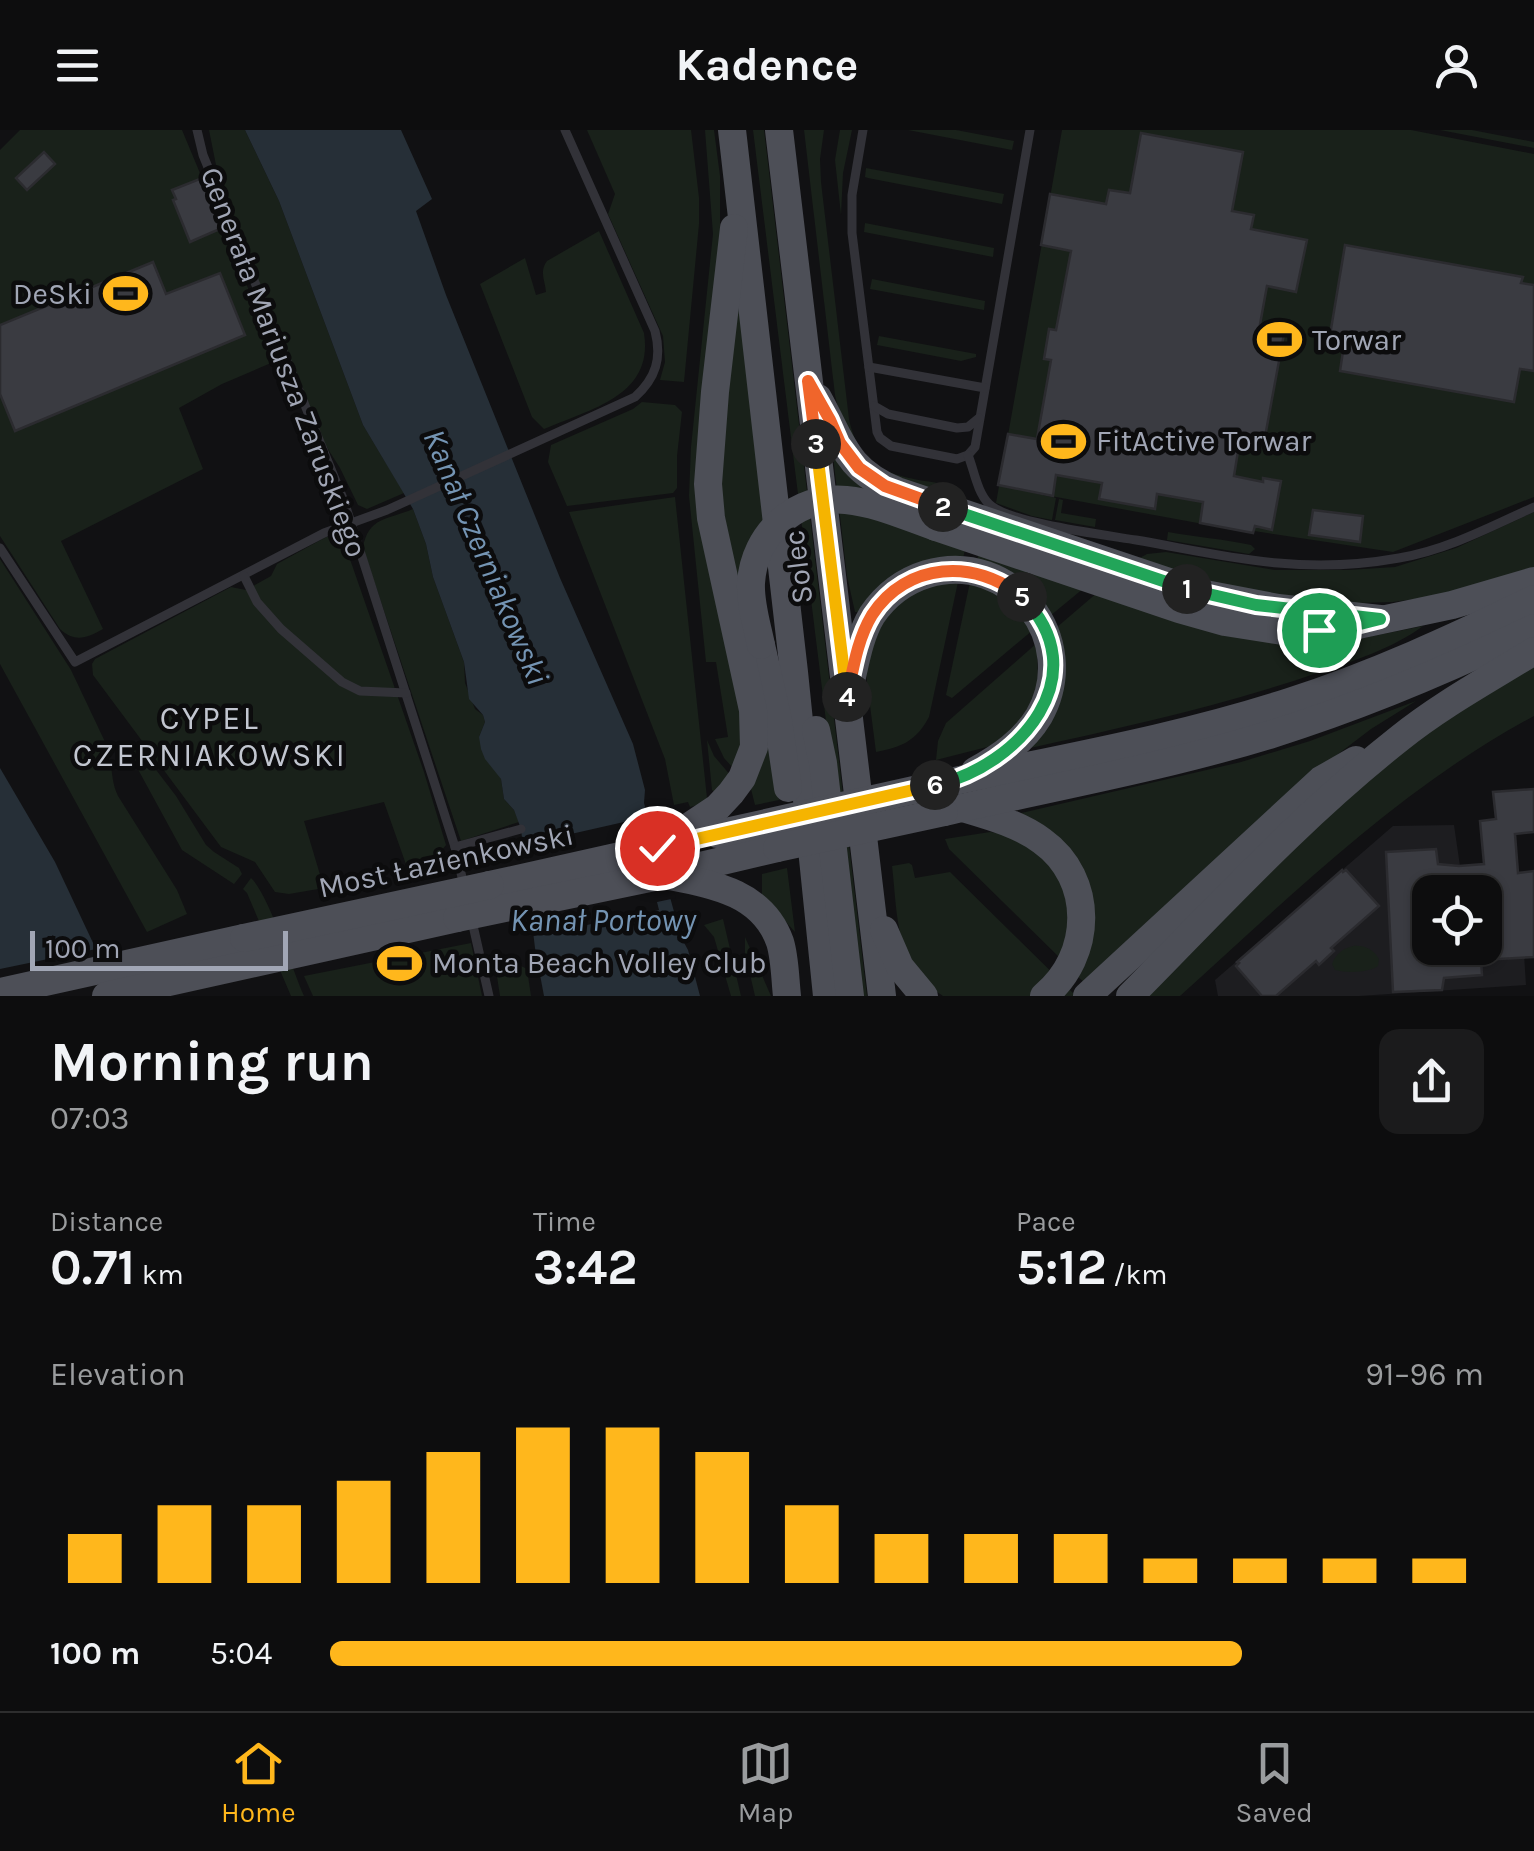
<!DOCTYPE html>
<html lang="en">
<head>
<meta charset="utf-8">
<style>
	:root { --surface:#0d0d0e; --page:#1b1b1c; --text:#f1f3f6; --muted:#9a9c9e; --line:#2d2d2e; --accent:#ffb71c }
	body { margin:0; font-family:Karla,sans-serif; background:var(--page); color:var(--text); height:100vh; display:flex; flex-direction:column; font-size:38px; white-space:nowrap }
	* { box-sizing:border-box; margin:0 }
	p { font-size:32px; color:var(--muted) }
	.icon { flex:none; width:55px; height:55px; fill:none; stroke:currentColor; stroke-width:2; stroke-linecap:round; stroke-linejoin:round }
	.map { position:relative; height:866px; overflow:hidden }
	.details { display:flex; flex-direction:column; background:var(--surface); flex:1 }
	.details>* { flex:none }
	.fabs { position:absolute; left:1412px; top:745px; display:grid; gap:20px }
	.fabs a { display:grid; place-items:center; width:90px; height:90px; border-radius:20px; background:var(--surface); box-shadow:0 2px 8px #0004,0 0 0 2px var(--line); font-size:50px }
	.scale { position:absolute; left:30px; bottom:25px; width:258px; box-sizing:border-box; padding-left:10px; border:5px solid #a1a6b5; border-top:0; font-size:28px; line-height:35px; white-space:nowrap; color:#a1a6b5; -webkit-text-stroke:8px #0c0c0d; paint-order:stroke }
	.pin { position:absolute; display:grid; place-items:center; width:85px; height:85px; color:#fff; margin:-42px; border:5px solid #fff; border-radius:50%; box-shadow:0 2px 10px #0007 }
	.km { position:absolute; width:50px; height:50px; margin:-25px; border-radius:50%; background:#222; color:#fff; font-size:28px; line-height:50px; text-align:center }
	.round { display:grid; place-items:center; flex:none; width:105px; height:105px; border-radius:20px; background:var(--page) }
	.overview { display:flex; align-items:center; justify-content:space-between; height:170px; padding:0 50px }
	h1 { font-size:55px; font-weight:700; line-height:75px }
	.figures { display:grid; grid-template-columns:repeat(3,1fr); gap:15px; height:170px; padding:10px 50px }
	.figures div { display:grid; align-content:center }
	.figures b { font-size:50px; font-weight:700 }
	.figures small { font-size:28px; font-weight:400 }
	.figures p { font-size:28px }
	.chart { height:280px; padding:20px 50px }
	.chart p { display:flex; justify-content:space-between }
	.chart svg { width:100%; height:180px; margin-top:10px; stroke:var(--accent); stroke-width:6 }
	ul { padding:0 50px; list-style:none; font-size:32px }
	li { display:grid; grid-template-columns:160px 120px 1fr; align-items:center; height:75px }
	li i { height:25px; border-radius:12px; background:var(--accent) }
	header { display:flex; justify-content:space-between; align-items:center; height:130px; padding:0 50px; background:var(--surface); font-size:45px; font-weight:700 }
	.menu { display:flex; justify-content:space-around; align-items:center; height:140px; border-top:2px solid var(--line); background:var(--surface); font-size:28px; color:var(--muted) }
	.menu a { display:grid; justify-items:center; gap:5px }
	.menu .on { color:var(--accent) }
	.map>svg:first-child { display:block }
	.built { fill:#1d1d20; fill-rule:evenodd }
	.green { fill:#19211a }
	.water { fill:#262f37 }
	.pier { fill:#111113 }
	.building { fill:#3a3b41; stroke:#2b2b2f; stroke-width:2.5; fill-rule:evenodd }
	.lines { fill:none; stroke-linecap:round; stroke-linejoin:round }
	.service { stroke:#323238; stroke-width:9 }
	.primary { stroke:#4d4f57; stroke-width:28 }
	.primary-bridge { stroke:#4d4f57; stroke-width:28 }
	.split-1-casing { stroke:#fff; stroke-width:20 }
	.split-2-casing { stroke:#fff; stroke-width:20 }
	.split-3-casing { stroke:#fff; stroke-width:20 }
	.split-4-casing { stroke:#fff; stroke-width:20 }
	.split-5-casing { stroke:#fff; stroke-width:20 }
	.split-6-casing { stroke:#fff; stroke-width:20 }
	.split-7-casing { stroke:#fff; stroke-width:20 }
	.split-1 { stroke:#22a559; stroke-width:12 }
	.split-2 { stroke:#22a559; stroke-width:12 }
	.split-3 { stroke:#f0652b; stroke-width:12 }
	.split-4 { stroke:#f5b400; stroke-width:12 }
	.split-5 { stroke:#f0652b; stroke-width:12 }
	.split-6 { stroke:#22a559; stroke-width:12 }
	.split-7 { stroke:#f5b400; stroke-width:12 }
	.labels { text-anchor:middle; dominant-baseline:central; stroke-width:9; stroke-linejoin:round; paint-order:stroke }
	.poi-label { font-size:30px; fill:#a1a6b5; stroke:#0c0c0d; text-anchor:start }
	.street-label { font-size:30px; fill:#a1a6b5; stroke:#0c0c0d }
	.water-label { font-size:32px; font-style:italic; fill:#7494b3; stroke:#0c0c0d }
	.neighbourhood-label { font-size:32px; letter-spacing:2.5px; fill:#c2c6d0; stroke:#0c0c0d }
</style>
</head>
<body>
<header><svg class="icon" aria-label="menu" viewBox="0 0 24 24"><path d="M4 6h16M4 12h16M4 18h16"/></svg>Kadence<svg class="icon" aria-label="person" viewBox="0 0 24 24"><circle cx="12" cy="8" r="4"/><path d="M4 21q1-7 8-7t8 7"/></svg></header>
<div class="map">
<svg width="1534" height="866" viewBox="0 0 1534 866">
	<rect width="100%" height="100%" fill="#111113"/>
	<path class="built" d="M 1454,695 L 1460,736 L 1518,732 L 1526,855 L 1359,866 L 1218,866 L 1215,850 L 1393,696 ZM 1430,762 L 1485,762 L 1485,818 L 1430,818 Z"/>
	<g class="green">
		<path d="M 20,0 L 182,0 L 278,230 L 222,254 L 179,278 L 203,339 L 61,411 L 103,499 C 87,508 75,513 60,499 L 0,406 L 0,20 Z"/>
		<path d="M 209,0 L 245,0 L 279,71 L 363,295 L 404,363 L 367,379 L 358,375 L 340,338 L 326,316 L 221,60 Z"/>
		<path d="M 587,0 L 691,0 L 699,68 L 699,94 L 684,252 L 660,250 L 665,232 L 663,206 L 608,84 L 615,64 Z"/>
		<path d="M 705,0 L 714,0 L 720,46 L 720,124 L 699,324 L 745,606 L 734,639 L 724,628 L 715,609 L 728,607 L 716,532 L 706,532 L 689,366 L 691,317 L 713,104 Z"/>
		<path d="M 753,0 L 764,0 L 867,866 L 860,866 Z"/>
		<path d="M 804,0 L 824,0 L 820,29 L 821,52 L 849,289 C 861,349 907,347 956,356 L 963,362 L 970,377 C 958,371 945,369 933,364 C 872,343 850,330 835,265 Z"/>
		<path d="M 840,0 L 852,0 L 843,43 L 841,85 L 835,30 Z"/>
		<path d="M 908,0 L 956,0 L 1014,11 L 1012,20 Z"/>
		<path d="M 1062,0 L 1411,0 L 1534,24 L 1534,367 L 1393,422 L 1254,401 L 1252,403 L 1029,362 L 1056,368 L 1052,390 L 1032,386 L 996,373 Z"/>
		<path d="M 1440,0 L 1472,0 L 1534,12 L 1534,18 Z"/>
		<path d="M 866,38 L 1004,64 L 1002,74 L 868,48 L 865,47 Z"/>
		<path d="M 865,93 L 994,118 L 993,127 L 864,102 Z"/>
		<path d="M 599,101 L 644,203 C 654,266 590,279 544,299 L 532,287 L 480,154 L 525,128 L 536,165 L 546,162 C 545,150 539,142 547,131 Z"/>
		<path d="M 872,149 L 985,171 L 984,180 L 870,159 Z"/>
		<path d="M 738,162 L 770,388 L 750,513 L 718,353 Z"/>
		<path d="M 879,206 L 976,224 L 976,227 L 961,231 L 877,215 Z"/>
		<path d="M 642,272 L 675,275 L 682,282 L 677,326 L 677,358 L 673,363 L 567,376 L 548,332 L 551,315 L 633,279 Z"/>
		<path d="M 833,326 L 970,396 L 929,587 C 916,611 902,617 876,622 L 858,482 L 855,482 L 847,446 Z"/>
		<path d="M 675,367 L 707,668 L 706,673 L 690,677 L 688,672 L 674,675 L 665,629 L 569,382 Z"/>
		<path d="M 1059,369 L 1063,370 L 1061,383 L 1096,389 L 1095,397 L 1055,390 Z"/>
		<path d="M 413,379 L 426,414 L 433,447 L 464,532 L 465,553 L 475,579 L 483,585 L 485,592 L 479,607 L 501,649 L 504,669 L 514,680 L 519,692 L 461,711 L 363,418 C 368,387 387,390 413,379 Z"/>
		<path d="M 1534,382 L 1534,438 L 1444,465 L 1393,472 L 1323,474 L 1261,468 L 1134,431 L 1147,424 L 1166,422 L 1275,440 L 1348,440 L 1395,437 L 1456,418 Z"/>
		<path d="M 1168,402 C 1195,407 1224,409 1251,415 L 1255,419 L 1249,424 L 1167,410 Z"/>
		<path d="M 326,407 L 337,407 L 344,412 L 424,642 L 446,715 L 430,734 L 408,740 L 384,672 L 304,691 L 324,758 L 289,764 L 275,762 L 255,732 L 221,717 L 93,545 L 92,534 L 95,529 L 231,457 L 246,460 L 271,446 L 277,434 Z"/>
		<path d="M 979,422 L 1084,458 L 1050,486 L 977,431 Z"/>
		<path d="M 0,429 L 71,540 L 107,616 C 113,633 110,650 118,666 L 177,760 L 187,784 L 147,802 L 0,534 Z"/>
		<path d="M 970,452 L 1001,465 L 1033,500 L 952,568 L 946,565 Z"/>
		<path d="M 1098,462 L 1349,511 L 1423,496 C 1392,519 1353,531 1317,543 C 1222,576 1124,597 1026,619 L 1056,498 Z"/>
		<path d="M 1037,513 L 1038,558 L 1018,596 L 991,616 L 936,630 L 938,611 L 946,593 Z"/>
		<path d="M 1534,530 L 1534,586 C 1401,657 1291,766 1180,866 L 1144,866 L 1302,707 L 1438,592 Z"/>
		<path d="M 1416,571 L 1371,599 L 1333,628 L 1085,853 L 1077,846 L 1093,800 L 1017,684 L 1241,632 L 1310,611 Z"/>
		<path d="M 771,608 L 779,670 L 755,675 L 751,659 L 765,619 Z"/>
		<path d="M 707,610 L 714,626 L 731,646 L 717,664 L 712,660 Z"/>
		<path d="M 132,612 L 137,615 L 176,666 L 206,715 L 214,722 L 239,738 L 242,744 L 234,754 L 182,720 L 128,621 L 128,615 Z"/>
		<path d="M 990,702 L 1004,704 L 1033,718 L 1060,748 L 1071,789 L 1061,829 L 949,719 L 945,709 Z"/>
		<path d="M 909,733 L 912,735 L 915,748 L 950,742 L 1076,866 L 943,866 C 894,833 898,786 892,736 Z"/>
		<path d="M 787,738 L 795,802 L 762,765 L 762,744 Z"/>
		<path d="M 251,748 C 268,763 293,841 304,866 L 291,866 L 247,763 L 243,759 Z"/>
		<path d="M 723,789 L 741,866 L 731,866 L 714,807 L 704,795 Z"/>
		<path d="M 745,807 L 771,866 L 755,866 L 745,823 Z"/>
		<path d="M 471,813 L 482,866 L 313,866 L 304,846 Z"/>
		<path d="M 1353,816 C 1364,815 1373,819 1379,829 L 1378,836 C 1367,843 1347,843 1335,840 L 1332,834 C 1336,823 1343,819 1353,816 Z"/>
		<path d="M 513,832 L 527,839 L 531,866 L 500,866 L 496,840 Z"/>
	</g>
	<g class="water">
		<path d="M 245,0 L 401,0 L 432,69 L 416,81 L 446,165 L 560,448 L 633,614 L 645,660 L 644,673 L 681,807 L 688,820 L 700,866 L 544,866 L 535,818 L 521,699 L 514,680 L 504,669 L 501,649 L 485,629 L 481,619 L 479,607 L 485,592 L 483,585 L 469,569 L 464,532 L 433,447 L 426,414 L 413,379 L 363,295 L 279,71 Z"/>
		<path d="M 0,638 L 55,732 L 118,866 L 0,866 Z"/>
	</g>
	<g class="pier">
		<path d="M 646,687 L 647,694 L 655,693 L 676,768 L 657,772 L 659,780 L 529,807 L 518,716 Z"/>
		<path d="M 101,818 L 123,866 L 0,866 L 0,839 Z"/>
	</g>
	<g class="building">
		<path d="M 1141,3 L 1243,22 L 1232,81 L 1254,85 L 1251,99 L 1307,110 L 1296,162 L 1267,156 L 1259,200 L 1284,204 L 1265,307 L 1241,303 L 1234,346 L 1263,352 L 1263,348 L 1281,351 L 1272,400 L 1255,396 L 1253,403 L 1200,393 L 1203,372 L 1157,364 L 1155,379 L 1099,369 L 1102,353 L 1056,345 L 1053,366 L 998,355 L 1008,304 L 1037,309 L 1051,230 L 1044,229 L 1049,199 L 1056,200 L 1071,121 L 1041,115 L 1050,64 L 1106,74 L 1109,60 L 1130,63 Z"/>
		<path d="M 44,22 L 55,34 L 27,60 L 16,48 Z"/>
		<path d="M 202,48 L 222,98 L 190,112 L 173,70 L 176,69 L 172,60 Z"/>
		<path d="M 1345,115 L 1523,147 L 1521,153 L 1534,155 L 1534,241 L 1520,239 L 1514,272 L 1340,241 L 1345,208 L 1330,205 Z"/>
		<path d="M 153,132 L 166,164 L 220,143 L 245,205 L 15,301 L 0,264 L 0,195 Z"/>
		<path d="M 1313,380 L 1363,386 L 1360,412 L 1309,405 Z"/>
		<path d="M 1534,659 L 1534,702 L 1515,704 L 1518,743 L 1534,741 L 1534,827 L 1481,830 L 1482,845 L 1444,848 L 1442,860 L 1393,862 L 1386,722 L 1436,719 L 1438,734 L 1459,736 L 1484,734 L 1480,691 L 1496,689 L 1493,662 ZM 1430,762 L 1494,762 L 1499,818 L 1430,818 Z"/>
		<path d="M 1342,740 L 1343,742 L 1346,740 L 1379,776 L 1331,818 L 1334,821 L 1319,835 L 1316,831 L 1276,866 L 1262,866 L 1236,836 L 1239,833 L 1237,832 Z"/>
	</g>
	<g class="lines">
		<g class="service">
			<path d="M 197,0 L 203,25 L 344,371 L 455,717 L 464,756"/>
			<path d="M 863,0 L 852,65 L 852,103 L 877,302 L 880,308 L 891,316 L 957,329 L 968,325 L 975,317 L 1030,0"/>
			<path d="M 869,237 L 985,258"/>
			<path d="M 874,276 L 888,284 L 957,298 L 968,297 L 979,288"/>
			<path d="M 968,325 C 974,340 977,362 989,374 C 1008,393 1106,405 1136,410 C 1183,418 1230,429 1278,433 C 1318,437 1360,435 1399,428 C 1447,420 1490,397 1534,377"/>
			<path d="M 0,418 L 75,532 L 324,403 L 387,380 L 635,267 C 656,248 662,228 655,201 L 565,0"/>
			<path d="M 244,446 L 257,472 L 281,499 L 342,552 L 360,561 L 406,563"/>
			<path d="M 455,717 L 521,699"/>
			<path d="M 472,791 L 489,866"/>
		</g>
		<g class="primary">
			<path d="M 732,0 L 794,542 L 827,866"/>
			<path d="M 779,0 L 882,866"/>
			<path d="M 818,268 C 843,313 845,339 897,361 L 1205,464 L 1278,478 L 1380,489"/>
			<path d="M 936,397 L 1179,479 L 1225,492 L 1283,501 L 1339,499 L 1452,475 L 1534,451"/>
			<path d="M 761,515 L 778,590 L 788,658"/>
			<path d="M 851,551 C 856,529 860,505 872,485 C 885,466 904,451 927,444 C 1011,419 1082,510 1039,586 C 1024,611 1000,627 975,641"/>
			<path d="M 816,600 L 823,633 L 850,866"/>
			<path d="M 941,654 C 1057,629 1175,609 1289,572 C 1373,545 1454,508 1534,469"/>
			<path d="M 963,678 C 990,686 1019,694 1042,711 C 1095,749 1093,826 1044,866"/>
			<path d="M 944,682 C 1053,657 1165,637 1272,604 C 1362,576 1449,539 1534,498"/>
			<path d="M 657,718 L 717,678 L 731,663 L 742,648 L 754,617 L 753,580 L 711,388 L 708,354 L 715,262 L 734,98"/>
			<path d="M 675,742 L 777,718"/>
			<path d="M 664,745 C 710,754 762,761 780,812 C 785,828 785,848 787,866"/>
			<path d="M 490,755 L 674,714"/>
			<path d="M 884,800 L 900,837 L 924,866"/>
			<path d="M 0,862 L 244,808"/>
			<path d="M 106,866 L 457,788"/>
			<path d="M 1087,866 L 1321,650 L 1356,630"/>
			<path d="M 1130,866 C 1217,778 1302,685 1400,608 C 1441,575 1489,549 1534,521"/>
		</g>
		<g class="primary-bridge">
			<path d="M 761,515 C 757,495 750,474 751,453 C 754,404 796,365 846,370 C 877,373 907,387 936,397"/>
			<path d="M 717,704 L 941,654"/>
			<path d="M 777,718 L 944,682"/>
			<path d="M 457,788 L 664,745"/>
			<path d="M 244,808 L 490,755"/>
		</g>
	</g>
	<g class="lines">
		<defs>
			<path id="split-1" d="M 1187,459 L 1256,475 L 1380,489 L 1340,499 L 1319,500"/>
			<path id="split-2" d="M 943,377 L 1187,459"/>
			<path id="split-3" d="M 816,314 L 808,251 L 830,290 L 840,313 L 859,338 L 885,356 L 943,377"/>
			<path id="split-4" d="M 816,314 L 847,567"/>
			<path id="split-5" d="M 847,567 C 853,540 857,510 872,485 C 906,432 976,428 1022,467"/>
			<path id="split-6" d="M 935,655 C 1020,636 1099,544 1022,467"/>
			<path id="split-7" d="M 657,718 L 935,655"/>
		</defs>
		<use href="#split-1" class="split-1-casing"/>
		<use href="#split-2" class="split-2-casing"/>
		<use href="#split-3" class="split-3-casing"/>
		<use href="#split-4" class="split-4-casing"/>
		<use href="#split-5" class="split-5-casing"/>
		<use href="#split-6" class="split-6-casing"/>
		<use href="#split-7" class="split-7-casing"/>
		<use href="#split-1" class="split-1"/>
		<use href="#split-2" class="split-2"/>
		<use href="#split-3" class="split-3"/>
		<use href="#split-4" class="split-4"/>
		<use href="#split-5" class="split-5"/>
		<use href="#split-6" class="split-6"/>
		<use href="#split-7" class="split-7"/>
	</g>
	<defs>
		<symbol id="stadium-bare" viewBox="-9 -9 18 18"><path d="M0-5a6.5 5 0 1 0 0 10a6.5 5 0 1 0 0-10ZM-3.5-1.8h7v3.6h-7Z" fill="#ffb71c" stroke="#0c0c0d" stroke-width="2.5" paint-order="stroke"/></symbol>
	</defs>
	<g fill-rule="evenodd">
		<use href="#stadium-bare" x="94" y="132" width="63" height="63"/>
		<use href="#stadium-bare" x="1248" y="178" width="63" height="63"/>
		<use href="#stadium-bare" x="1032" y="280" width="63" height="63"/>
		<use href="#stadium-bare" x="368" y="802" width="63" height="63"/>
	</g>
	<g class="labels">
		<g class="poi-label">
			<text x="92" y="164" text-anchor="end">DeSki</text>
			<text x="1312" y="210">Torwar</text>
			<text x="1096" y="311">FitActive Torwar</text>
			<text x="432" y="833">Monta Beach Volley Club</text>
		</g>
		<g class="street-label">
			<text transform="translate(284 232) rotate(69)">Generała Mariusza Zaruskiego</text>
			<text transform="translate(798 437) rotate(-97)">Solec</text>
			<text transform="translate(446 731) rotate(-12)">Most Łazienkowski</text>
		</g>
		<g class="water-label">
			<text transform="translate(486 427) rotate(67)">Kanał Czerniakowski</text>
			<text x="603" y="790">Kanał Portowy</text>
		</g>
		<g class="neighbourhood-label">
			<text x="210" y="588">CYPEL<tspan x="210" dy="37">CZERNIAKOWSKI</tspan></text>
		</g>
	</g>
</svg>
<div class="fabs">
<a><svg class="icon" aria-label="locate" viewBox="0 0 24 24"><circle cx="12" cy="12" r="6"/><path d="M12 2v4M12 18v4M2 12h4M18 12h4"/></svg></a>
</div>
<div class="scale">100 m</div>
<div class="pin" style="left:1319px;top:500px;background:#1e9e55"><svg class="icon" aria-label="arrive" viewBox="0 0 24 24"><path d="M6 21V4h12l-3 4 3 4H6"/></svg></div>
<div class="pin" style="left:657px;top:718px;background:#d93025"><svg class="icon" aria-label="check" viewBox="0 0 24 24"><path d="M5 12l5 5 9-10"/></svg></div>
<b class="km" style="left:1187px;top:459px">1</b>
<b class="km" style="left:943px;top:377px">2</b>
<b class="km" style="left:816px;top:314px">3</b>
<b class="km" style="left:847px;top:567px">4</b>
<b class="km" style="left:1022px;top:467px">5</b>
<b class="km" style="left:935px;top:655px">6</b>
</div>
<section class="details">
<div class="overview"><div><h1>Morning run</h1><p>07:03</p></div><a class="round"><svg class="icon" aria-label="share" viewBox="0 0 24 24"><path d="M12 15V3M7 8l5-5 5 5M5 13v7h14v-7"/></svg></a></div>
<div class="figures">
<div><p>Distance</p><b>0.71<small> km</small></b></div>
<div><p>Time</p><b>3:42</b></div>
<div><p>Pace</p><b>5:12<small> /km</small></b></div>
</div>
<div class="chart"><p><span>Elevation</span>91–96 m</p>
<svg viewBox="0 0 160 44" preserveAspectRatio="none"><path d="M5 44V32M15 44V25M25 44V25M35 44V19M45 44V12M55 44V6M65 44V6M75 44V12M85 44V25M95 44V32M105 44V32M115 44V32M125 44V38M135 44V38M145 44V38M155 44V38"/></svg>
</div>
<ul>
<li><b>100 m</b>5:04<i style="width:79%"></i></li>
</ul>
</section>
<nav class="menu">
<a class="on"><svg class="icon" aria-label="home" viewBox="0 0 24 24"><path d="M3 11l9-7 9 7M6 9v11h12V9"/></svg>Home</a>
<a><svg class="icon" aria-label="map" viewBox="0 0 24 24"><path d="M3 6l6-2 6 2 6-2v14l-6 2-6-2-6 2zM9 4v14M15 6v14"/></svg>Map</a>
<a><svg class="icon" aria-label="saved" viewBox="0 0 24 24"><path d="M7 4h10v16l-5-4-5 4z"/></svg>Saved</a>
</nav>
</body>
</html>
